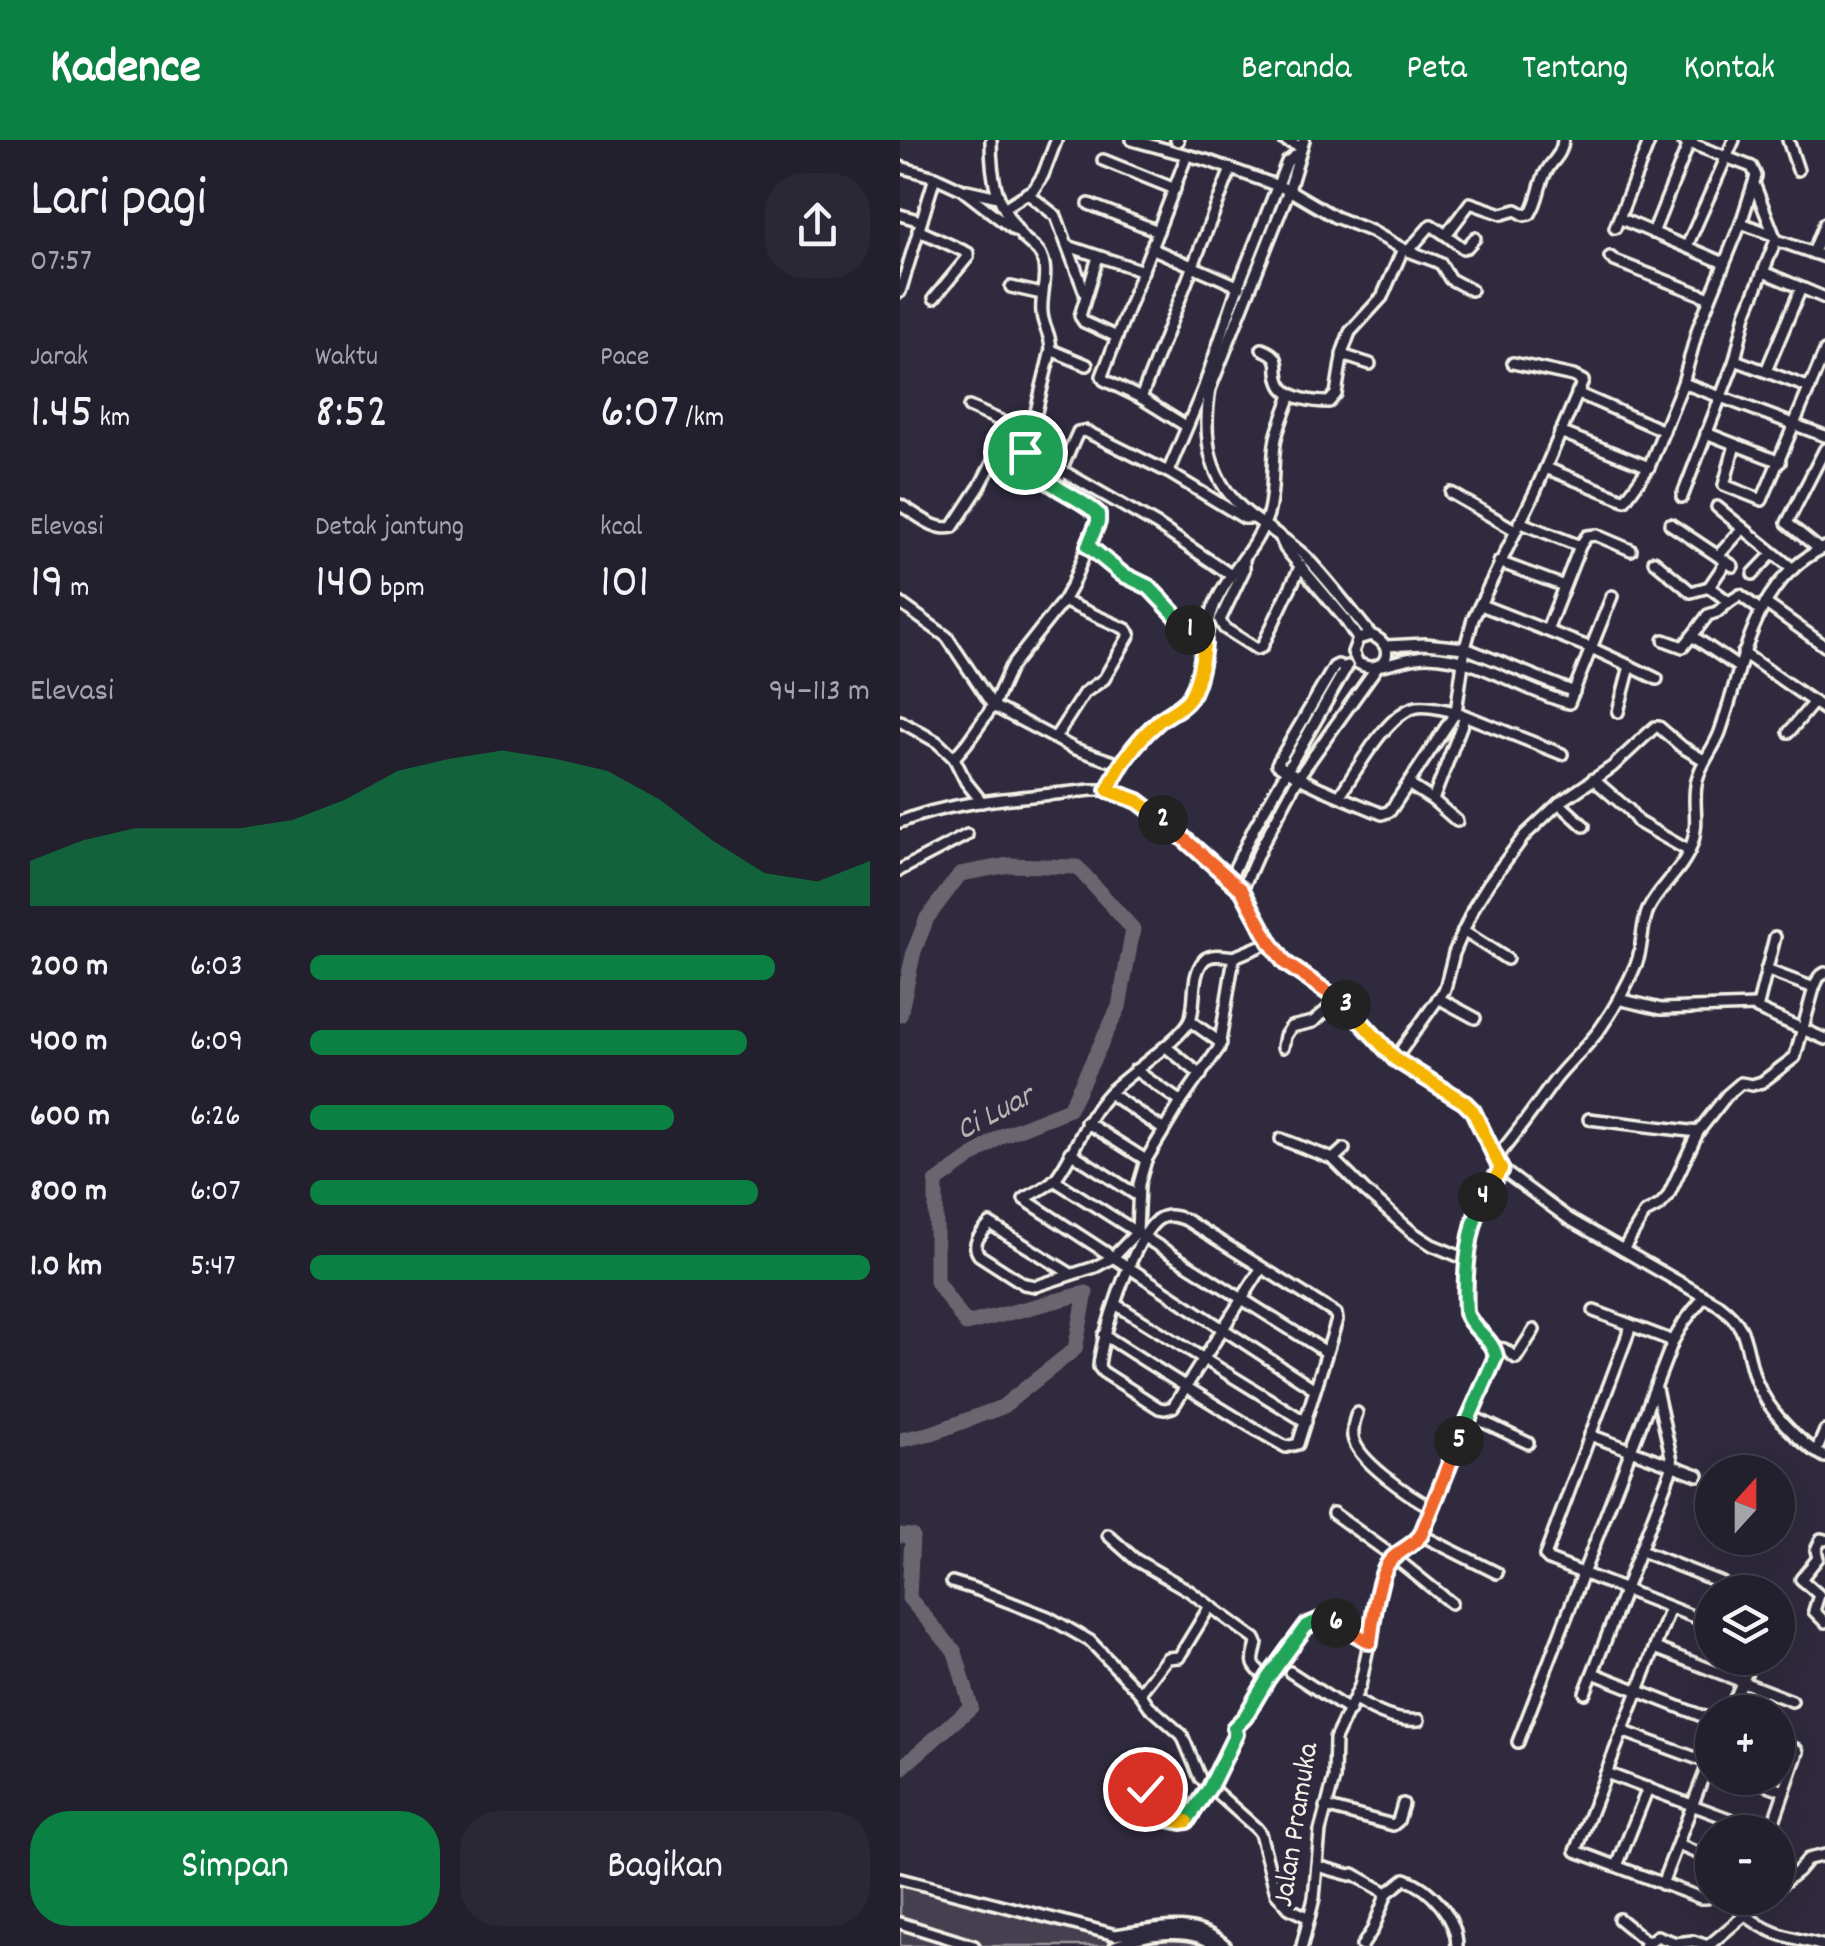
<!DOCTYPE html>
<html lang="id">
<head>
<meta charset="utf-8">
<style>
	:root { --surface:#23202e; --page:#2b2836; --text:#f1f3f6; --muted:#a3a3aa; --line:#403e4a; --accent:#0b8043 }
	body { margin:0; font-family:Dekko,sans-serif; background:var(--page); color:var(--text); height:100vh; display:flex; flex-direction:column; font-size:38px; white-space:nowrap }
	* { box-sizing:border-box; margin:0 }
	p { font-size:32px; color:var(--muted) }
	.icon { flex:none; width:55px; height:55px; fill:none; stroke:currentColor; stroke-width:2; stroke-linecap:round; stroke-linejoin:round }
	.map { position:relative; flex:1; overflow:hidden }
	.sheet { display:flex; flex-direction:column; background:var(--surface); width:900px }
	.sheet>* { flex:none }
	.needle { width:65px; rotate:21deg }
	.buttons { position:absolute; left:795px; top:1315px; display:grid; gap:20px }
	.buttons a { display:grid; place-items:center; width:100px; height:100px; border-radius:50%; background:var(--surface); box-shadow:0 10px 40px #0002,0 0 0 2px var(--line); font-size:50px }
	.pin { position:absolute; display:grid; place-items:center; width:85px; height:85px; color:#fff; margin:-42px; border:5px solid #fff; border-radius:50%; box-shadow:0 2px 10px #0007 }
	.km { position:absolute; width:50px; height:50px; margin:-25px; border-radius:50%; background:#222; color:#fff; font-size:28px; line-height:50px; text-align:center }
	.round { display:grid; place-items:center; flex:none; width:105px; height:105px; border-radius:40px; background:var(--page) }
	.summary { display:flex; align-items:center; justify-content:space-between; height:170px; padding:0 30px }
	h1 { font-size:55px; font-weight:600; line-height:75px }
	.stats { display:grid; grid-template-columns:repeat(3,1fr); gap:15px; height:170px; padding:10px 30px }
	.stats div { display:grid; align-content:center }
	.stats b { font-size:50px; font-weight:600 }
	.stats small { font-size:28px; font-weight:400 }
	.stats p { font-size:28px }
	.chart { height:280px; padding:20px 30px }
	.chart p { display:flex; justify-content:space-between }
	.chart svg { width:100%; height:180px; margin-top:10px; fill:var(--accent); opacity:.7 }
	.cta { display:flex; gap:20px; margin-top:auto; padding:20px 30px }
	.cta a { flex:1; height:115px; border-radius:40px; background:var(--accent); color:#fff; font-size:40px; font-weight:600; line-height:115px; text-align:center }
	.cta a+a { background:var(--page); color:var(--text) }
	ul { padding:0 30px; list-style:none; font-size:32px }
	li { display:grid; grid-template-columns:160px 120px 1fr; align-items:center; height:75px }
	li i { height:25px; border-radius:12px; background:var(--accent) }
	header { display:flex; align-items:center; gap:60px; box-sizing:border-box; height:140px; padding:0 50px; background:var(--accent); color:#fff }
	header strong { font-size:48px }
	nav { display:flex; gap:55px; margin-inline-start:auto; font-size:35px }
	main { display:flex; flex:1; min-height:0 }
	.map>svg:first-child { display:block }
	.green { fill:#454050; stroke:#9c989c; stroke-width:2.5 }
	.lines { fill:none; stroke-linecap:round; stroke-linejoin:round }
	.river { stroke:#6a6670; stroke-width:15 }
	.minor-casing { stroke:#f4f1e8; stroke-width:16 }
	.minor { stroke:#2f2a3d; stroke-width:9 }
	.split-1-casing { stroke:#fff; stroke-width:20 }
	.split-2-casing { stroke:#fff; stroke-width:20 }
	.split-3-casing { stroke:#fff; stroke-width:20 }
	.split-4-casing { stroke:#fff; stroke-width:20 }
	.split-5-casing { stroke:#fff; stroke-width:20 }
	.split-6-casing { stroke:#fff; stroke-width:20 }
	.split-7-casing { stroke:#fff; stroke-width:20 }
	.split-8-casing { stroke:#fff; stroke-width:20 }
	.split-1 { stroke:#22a559; stroke-width:12 }
	.split-2 { stroke:#f5b400; stroke-width:12 }
	.split-3 { stroke:#f0652b; stroke-width:12 }
	.split-4 { stroke:#f5b400; stroke-width:12 }
	.split-5 { stroke:#22a559; stroke-width:12 }
	.split-6 { stroke:#f0652b; stroke-width:12 }
	.split-7 { stroke:#22a559; stroke-width:12 }
	.split-8 { stroke:#f5b400; stroke-width:12 }
	.labels { text-anchor:middle; dominant-baseline:central; stroke-width:9; stroke-linejoin:round; paint-order:stroke }
	.street-label { font-size:30px; fill:#f4f1e8; stroke:#2f2a3d }
	.water-label { font-size:32px; font-style:italic; fill:#b6b2b2; stroke:#2f2a3d }
</style>
</head>
<body>
<header>
<strong>Kadence</strong>
<nav><a>Beranda</a><a>Peta</a><a>Tentang</a><a>Kontak</a></nav>
</header>
<main>
<section class="sheet">
<div class="summary"><div><h1>Lari pagi</h1><p>07:57</p></div><a class="round"><svg class="icon" aria-label="share" viewBox="0 0 24 24"><path d="M12 15V3M7 8l5-5 5 5M5 13v7h14v-7"/></svg></a></div>
<div class="stats">
<div><p>Jarak</p><b>1.45<small> km</small></b></div>
<div><p>Waktu</p><b>8:52</b></div>
<div><p>Pace</p><b>6:07<small> /km</small></b></div>
</div>
<div class="stats">
<div><p>Elevasi</p><b>19<small> m</small></b></div>
<div><p>Detak jantung</p><b>140<small> bpm</small></b></div>
<div><p>kcal</p><b>101</b></div>
</div>
<div class="chart"><p><span>Elevasi</span>94–113 m</p>
<svg viewBox="0 0 160 44" preserveAspectRatio="none"><path d="M0 44V33L10 28L20 25L30 25L40 25L50 23L60 18L70 11L80 8L90 6L100 8L110 11L120 18L130 28L140 36L150 38L160 33V44z"/></svg>
</div>
<ul>
<li><b>200 m</b>6:03<i style="width:83%"></i></li>
<li><b>400 m</b>6:09<i style="width:78%"></i></li>
<li><b>600 m</b>6:26<i style="width:65%"></i></li>
<li><b>800 m</b>6:07<i style="width:80%"></i></li>
<li><b>1.0 km</b>5:47<i style="width:100%"></i></li>
</ul>
<div class="cta"><a>Simpan</a><a>Bagikan</a></div>
</section>
<div class="map">
<svg width="925" height="1806" viewBox="0 0 925 1806">
	<rect width="100%" height="100%" fill="#2f2a3d"/>
	<filter id="ink" filterUnits="userSpaceOnUse"><feTurbulence type="fractalNoise" baseFrequency=".01" numOctaves="2"/><feDisplacementMap in="SourceGraphic" scale="20" xChannelSelector="R" yChannelSelector="G"/><feConvolveMatrix kernelMatrix="1 2 1 2 8 2 1 2 1" color-interpolation-filters="sRGB"/></filter>
	<g filter="url(#ink)">
		<path class="green" d="M 0,1746 L 207,1797 L 284,1783 L 305,1788 L 334,1806 L 0,1806 Z"/>
		<g class="lines">
			<g class="river">
				<path d="M 0,875 L 14,811 L 27,778 L 60,734 L 109,725 L 177,727 L 233,789 L 219,867 L 169,969 L 101,996 L 36,1042 L 36,1141 L 66,1184 L 186,1153 L 175,1209 L 102,1267 L 32,1293 L 0,1300"/>
				<path d="M 0,1395 L 12,1396 L 9,1458 L 55,1512 L 71,1567 L 0,1629"/>
			</g>
			<defs>
				<g id="minor">
					<path d="M 232,0 L 309,21 L 389,50 L 435,77 L 471,91 L 503,109 L 535,121 L 541,124 L 550,139 L 571,150"/>
					<path d="M 276,0 L 278,1"/>
					<path d="M 384,0 L 401,7"/>
					<path d="M 404,0 L 389,50 L 310,249 C 302,298 308,342 350,375 C 369,389 389,401 406,417 C 429,441 450,469 471,495 C 500,506 484,538 458,523 L 453,512 L 458,499 L 471,495"/>
					<path d="M 888,0 L 898,30"/>
					<path d="M 203,20 L 275,49"/>
					<path d="M 0,27 L 35,37 L 61,49 L 114,90"/>
					<path d="M 67,50 L 98,57"/>
					<path d="M 127,53 L 156,76 L 185,153"/>
					<path d="M 189,64 L 258,91"/>
					<path d="M 104,68 L 134,49 L 143,35 L 156,1"/>
					<path d="M 0,75 L 21,81"/>
					<path d="M 719,78 L 824,123"/>
					<path d="M 841,83 L 873,95"/>
					<path d="M 715,88 L 750,0"/>
					<path d="M 18,90 L 68,113 L 68,117 L 34,158"/>
					<path d="M 753,93 L 789,3"/>
					<path d="M 546,95 L 563,108 L 567,107 L 575,98"/>
					<path d="M 876,100 L 925,117"/>
					<path d="M 168,106 L 243,131"/>
					<path d="M 787,106 L 834,0"/>
					<path d="M 251,108 L 340,147"/>
					<path d="M 508,111 L 531,85 L 546,95 L 570,63 L 602,74 L 616,70 L 625,75 L 630,74 C 639,59 638,49 644,36 C 650,21 662,17 663,0"/>
					<path d="M 913,113 L 925,83"/>
					<path d="M 198,117 L 180,176 L 184,182 L 217,197"/>
					<path d="M 710,117 L 715,121 L 810,158"/>
					<path d="M 864,132 L 925,158"/>
					<path d="M 111,147 L 142,154"/>
					<path d="M 0,152 L 35,37"/>
					<path d="M 362,209 C 386,218 373,227 381,244 C 388,259 415,262 429,262 L 436,254 L 443,211 L 450,192 L 482,157 L 503,109"/>
					<path d="M 151,210 L 187,225"/>
					<path d="M 442,215 L 470,224"/>
					<path d="M 835,220 L 910,248"/>
					<path d="M 613,223 L 673,236 L 683,241 L 635,352 L 573,479 L 565,508 L 556,572 L 662,614"/>
					<path d="M 866,231 L 901,148"/>
					<path d="M 783,243 L 925,296"/>
					<path d="M 677,253 L 764,291"/>
					<path d="M 241,258 L 331,29"/>
					<path d="M 69,267 L 113,286 L 131,291"/>
					<path d="M 286,286 L 241,258 L 204,240 L 202,236 L 287,15"/>
					<path d="M 660,292 L 749,327"/>
					<path d="M 806,293 L 880,322"/>
					<path d="M 835,305 L 824,345 L 862,360 L 925,211"/>
					<path d="M 646,328 L 725,360 L 749,327 L 783,243 L 798,188 L 841,83 L 856,36 L 852,27 L 782,0"/>
					<path d="M 161,330 L 257,385 L 331,435"/>
					<path d="M 268,332 L 304,247 L 338,146 L 387,22 L 399,13"/>
					<path d="M 159,339 L 161,330 L 178,292 L 185,291 L 268,332 L 344,378 L 352,378"/>
					<path d="M 551,353 L 615,390"/>
					<path d="M 782,357 L 835,220 L 846,174 L 876,100 L 855,46"/>
					<path d="M 0,365 C 17,374 35,392 53,387 L 80,346 L 98,312 L 104,310 L 125,317"/>
					<path d="M 817,367 L 893,429"/>
					<path d="M 619,382 L 680,406"/>
					<path d="M 770,384 L 833,426"/>
					<path d="M 381,399 L 385,408 L 444,478 L 458,499"/>
					<path d="M 189,406 L 222,434 L 249,447 L 304,504"/>
					<path d="M 919,409 L 887,383 L 925,309"/>
					<path d="M 818,416 L 843,388"/>
					<path d="M 344,418 L 344,430 L 320,480 L 324,488 L 357,509 L 362,507 L 401,425"/>
					<path d="M 754,421 L 791,452 L 809,447 L 829,462 L 840,455 L 860,470"/>
					<path d="M 599,422 L 664,446"/>
					<path d="M 853,434 L 872,414"/>
					<path d="M 809,447 L 826,422"/>
					<path d="M 0,463 L 47,497 L 93,566 L 175,609 L 220,624"/>
					<path d="M 865,463 L 925,506"/>
					<path d="M 581,465 L 691,508 L 730,526 L 718,572"/>
					<path d="M 647,490 L 680,406 L 687,396 L 696,395 L 731,410"/>
					<path d="M 792,496 L 808,475 L 817,472 L 829,462"/>
					<path d="M 764,500 L 783,507 L 792,496 L 838,527"/>
					<path d="M 486,506 L 525,504 L 565,508 L 674,552"/>
					<path d="M 843,513 L 925,570"/>
					<path d="M 482,525 C 497,522 513,516 528,516 C 579,517 622,551 669,563 L 712,456"/>
					<path d="M 730,526 L 757,539"/>
					<path d="M 0,581 L 37,602 L 54,618"/>
					<path d="M 889,592 L 914,562"/>
					<path d="M 155,598 L 184,553 L 204,539 L 230,494 L 226,489 L 163,461"/>
					<path d="M 693,639 L 729,670 L 738,682 L 789,711"/>
					<path d="M 508,644 L 533,660"/>
					<path d="M 208,650 C 220,624 235,602 257,583 C 268,573 285,568 291,554 C 305,526 303,494 314,466 C 328,432 357,409 368,374 C 375,350 371,323 376,298 C 380,283 386,269 391,255"/>
					<path d="M 440,655 C 456,632 487,572 517,567 C 529,565 544,570 556,572 L 490,671 L 482,674 C 447,659 407,645 377,624 L 434,527 L 438,525 L 446,529"/>
					<path d="M 82,662 L 66,642 L 54,618 L 66,604 L 93,566 L 110,528 L 163,461 L 172,445 L 199,377 L 196,371 C 172,355 141,342 125,317 L 151,210 C 151,194 143,187 142,173 C 140,156 149,134 142,118 C 139,108 127,103 121,95 C 96,63 91,40 91,0"/>
					<path d="M 659,663 L 684,686"/>
					<path d="M 557,681 L 533,660 L 565,576"/>
					<path d="M 0,682 C 60,658 128,658 191,650 L 208,650 L 224,654 L 237,661 L 266,682 L 342,750 L 370,802 L 385,823 L 400,835 L 440,859 L 495,919 L 563,962 L 573,971 L 601,1029 L 669,1079 L 819,1165 C 852,1190 843,1207 856,1241 C 868,1270 897,1302 925,1317"/>
					<path d="M 0,730 L 67,695"/>
					<path d="M 330,738 L 354,688 L 447,526"/>
					<path d="M 342,750 L 361,707 L 399,636 L 477,527"/>
					<path d="M 563,791 L 607,819"/>
					<path d="M 875,797 L 857,869 L 925,899"/>
					<path d="M 334,817 C 325,816 311,813 304,820 C 290,836 297,862 290,880 C 282,898 227,935 209,953 C 185,978 176,1011 156,1038 C 148,1047 134,1053 124,1059 L 415,1249"/>
					<path d="M 866,830 L 914,848"/>
					<path d="M 538,858 L 575,878"/>
					<path d="M 718,859 L 761,869 L 856,866"/>
					<path d="M 290,881 L 321,903"/>
					<path d="M 266,907 L 301,935"/>
					<path d="M 383,907 L 385,896 L 391,887 L 413,882 L 440,859"/>
					<path d="M 495,919 L 545,849 L 554,813 L 574,767 L 589,743 L 625,695 L 659,663 L 712,627 L 755,587 L 759,587 L 782,607 L 804,620"/>
					<path d="M 235,930 L 281,962"/>
					<path d="M 209,953 L 264,990"/>
					<path d="M 689,979 L 798,992"/>
					<path d="M 186,982 L 246,1020"/>
					<path d="M 381,999 L 433,1019"/>
					<path d="M 444,1009 L 433,1019 L 465,1051 L 512,1092 L 532,1105 L 566,1119"/>
					<path d="M 170,1012 L 238,1056"/>
					<path d="M 595,1019 C 617,994 635,967 655,940 C 669,922 687,907 700,889 C 714,869 728,844 737,822 C 743,805 741,786 748,770 C 759,747 782,731 791,707 C 801,680 791,664 797,640 C 801,622 814,609 820,592 C 844,524 851,442 925,407"/>
					<path d="M 154,1040 L 426,1212"/>
					<path d="M 723,1110 L 745,1073 L 760,1065 L 768,1056 L 798,992 L 827,955 L 841,943 L 852,945 L 862,942 L 895,917 L 914,848 L 919,837 L 925,833"/>
					<path d="M 171,1134 L 90,1084 C 82,1093 70,1103 79,1115 L 124,1144 L 136,1146 L 195,1127 L 212,1118 L 237,1092 L 239,1044 L 246,1020 L 281,962 L 319,908 L 334,817 L 370,802"/>
					<path d="M 215,1164 L 406,1282"/>
					<path d="M 694,1171 L 773,1201"/>
					<path d="M 731,1186 L 645,1416 L 649,1420 L 812,1484"/>
					<path d="M 204,1195 C 264,1233 324,1272 386,1307 L 398,1304 L 437,1180 L 436,1174 L 286,1080 C 276,1076 265,1073 256,1081 C 233,1101 201,1196 199,1227 L 203,1232 L 259,1268 L 265,1269 L 273,1267 L 361,1129"/>
					<path d="M 594,1208 L 604,1209 L 616,1218 L 634,1190"/>
					<path d="M 457,1273 C 454,1281 452,1288 453,1297 C 457,1321 510,1356 531,1367"/>
					<path d="M 569,1275 L 628,1303"/>
					<path d="M 690,1295 L 798,1335"/>
					<path d="M 916,1312 L 925,1291"/>
					<path d="M 433,1373 L 494,1417 L 551,1463"/>
					<path d="M 208,1395 L 236,1420 L 288,1450 L 355,1499 L 357,1503 C 352,1524 350,1524 367,1538"/>
					<path d="M 521,1395 L 597,1433"/>
					<path d="M 741,1411 L 822,1443"/>
					<path d="M 52,1442 L 78,1450 L 148,1477 L 190,1501 L 240,1553 L 249,1566 L 282,1595 L 300,1638 L 356,1688 L 360,1693 L 376,1753 L 389,1768 L 409,1778"/>
					<path d="M 770,1468 L 676,1711 L 801,1758 L 807,1758 L 812,1754"/>
					<path d="M 925,1482 L 914,1471 L 919,1455 L 901,1439 L 918,1418 L 916,1410 L 921,1399 L 925,1400"/>
					<path d="M 755,1508 L 892,1561"/>
					<path d="M 390,1532 L 450,1571"/>
					<path d="M 693,1533 L 812,1580"/>
					<path d="M 240,1553 L 267,1518 L 279,1517 L 310,1466"/>
					<path d="M 685,1553 L 773,1325 L 756,1249"/>
					<path d="M 455,1560 C 476,1572 495,1582 519,1580"/>
					<path d="M 829,1572 L 853,1518"/>
					<path d="M 722,1591 L 812,1624"/>
					<path d="M 618,1602 L 773,1201 L 784,1182 L 804,1157"/>
					<path d="M 250,1623 L 244,1671 L 251,1676 L 282,1682 L 290,1680 L 310,1647 L 336,1594 L 334,1588 C 339,1582 345,1578 349,1571 C 361,1551 397,1482 420,1480 C 437,1478 457,1494 470,1502"/>
					<path d="M 706,1633 L 864,1692 L 869,1691 L 872,1687 L 898,1612 L 896,1609 L 878,1603"/>
					<path d="M 849,1638 L 884,1651"/>
					<path d="M 425,1667 L 493,1685 L 498,1681 L 503,1664"/>
					<path d="M 778,1705 L 812,1719"/>
					<path d="M 417,1726 L 450,1735 L 453,1734 L 487,1753"/>
					<path d="M 717,1726 L 748,1648"/>
					<path d="M 0,1739 L 216,1795 C 255,1789 294,1777 326,1806"/>
					<path d="M 762,1744 L 812,1614"/>
					<path d="M 878,1747 L 898,1731 L 908,1719 L 925,1715"/>
					<path d="M 487,1753 L 505,1739 C 531,1748 557,1778 557,1806"/>
					<path d="M 846,1775 C 870,1796 895,1798 925,1806"/>
					<path d="M 719,1779 L 747,1802"/>
					<path d="M 0,1783 L 74,1806"/>
					<path d="M 215,1806 C 242,1794 291,1785 316,1806"/>
					<path d="M 402,1806 L 414,1758 L 420,1691 L 434,1639 L 435,1599 L 460,1546 L 484,1430 C 493,1414 510,1410 521,1395 L 569,1275 L 595,1218 C 594,1201 577,1194 569,1180 C 565,1173 566,1165 565,1157 C 564,1112 572,1065 601,1029"/>
					<path d="M 462,1806 L 473,1789 L 487,1753"/>
					<path d="M 744,1806 L 757,1796 L 776,1803 L 793,1801 L 808,1806 L 865,1758"/>
				</g>
			</defs>
			<use href="#minor" class="minor-casing"/>
			<use href="#minor" class="minor"/>
		</g>
	</g>
	<g class="lines" filter="url(#ink)">
		<defs>
			<path id="split-1" d="M 125,312 C 133,343 177,354 198,374 L 198,382 L 188,406 L 222,434 L 249,447 L 290,490"/>
			<path id="split-2" d="M 263,680 L 238,661 L 208,650 C 220,623 237,600 259,581 C 269,573 284,567 290,557 C 299,541 302,522 304,504 L 290,490"/>
			<path id="split-3" d="M 263,680 L 342,750 L 370,802 L 385,823 L 446,865"/>
			<path id="split-4" d="M 446,865 L 495,919 L 564,962 L 573,971 L 601,1029 L 583,1057"/>
			<path id="split-5" d="M 559,1301 L 596,1216 C 592,1198 572,1189 566,1173 C 564,1133 567,1094 583,1057"/>
			<path id="split-6" d="M 436,1483 L 470,1502 C 473,1482 477,1437 490,1421 C 499,1410 511,1408 521,1395 L 559,1301"/>
			<path id="split-7" d="M 287,1681 L 310,1647 L 336,1594 L 334,1588 L 345,1577 L 368,1538 L 406,1486 L 420,1480 L 436,1483"/>
			<path id="split-8" d="M 245,1649 L 244,1671 L 252,1676 L 282,1682 L 287,1681"/>
		</defs>
		<use href="#split-1" class="split-1-casing"/>
		<use href="#split-2" class="split-2-casing"/>
		<use href="#split-3" class="split-3-casing"/>
		<use href="#split-4" class="split-4-casing"/>
		<use href="#split-5" class="split-5-casing"/>
		<use href="#split-6" class="split-6-casing"/>
		<use href="#split-7" class="split-7-casing"/>
		<use href="#split-8" class="split-8-casing"/>
		<use href="#split-1" class="split-1"/>
		<use href="#split-2" class="split-2"/>
		<use href="#split-3" class="split-3"/>
		<use href="#split-4" class="split-4"/>
		<use href="#split-5" class="split-5"/>
		<use href="#split-6" class="split-6"/>
		<use href="#split-7" class="split-7"/>
		<use href="#split-8" class="split-8"/>
	</g>
	<g class="labels">
		<g class="street-label">
			<text transform="translate(398 1685) rotate(-81)">Jalan Pramuka</text>
		</g>
		<g class="water-label">
			<text transform="translate(96 975) rotate(-28)">Ci Luar</text>
		</g>
	</g>
</svg>
<div class="buttons">
<a><svg class="needle" viewBox="-14 -14 28 28"><path d="M0-13l5 13h-10z" fill="#e53935"/><path d="M0 13l5-13h-10z" fill="#a3a3aa"/></svg></a>
<a><svg class="icon" aria-label="layers" viewBox="0 0 24 24"><path d="M12 4l9 5-9 5-9-5zM3 14l9 5 9-5"/></svg></a>
<a>+</a>
<a>−</a>
</div>
<div class="pin" style="left:125px;top:312px;background:#1e9e55"><svg class="icon" aria-label="arrive" viewBox="0 0 24 24"><path d="M6 21V4h12l-3 4 3 4H6"/></svg></div>
<div class="pin" style="left:245px;top:1649px;background:#d93025"><svg class="icon" aria-label="check" viewBox="0 0 24 24"><path d="M5 12l5 5 9-10"/></svg></div>
<b class="km" style="left:290px;top:490px">1</b>
<b class="km" style="left:263px;top:680px">2</b>
<b class="km" style="left:446px;top:865px">3</b>
<b class="km" style="left:583px;top:1057px">4</b>
<b class="km" style="left:559px;top:1301px">5</b>
<b class="km" style="left:436px;top:1483px">6</b>
</div>
</main>
</body>
</html>
